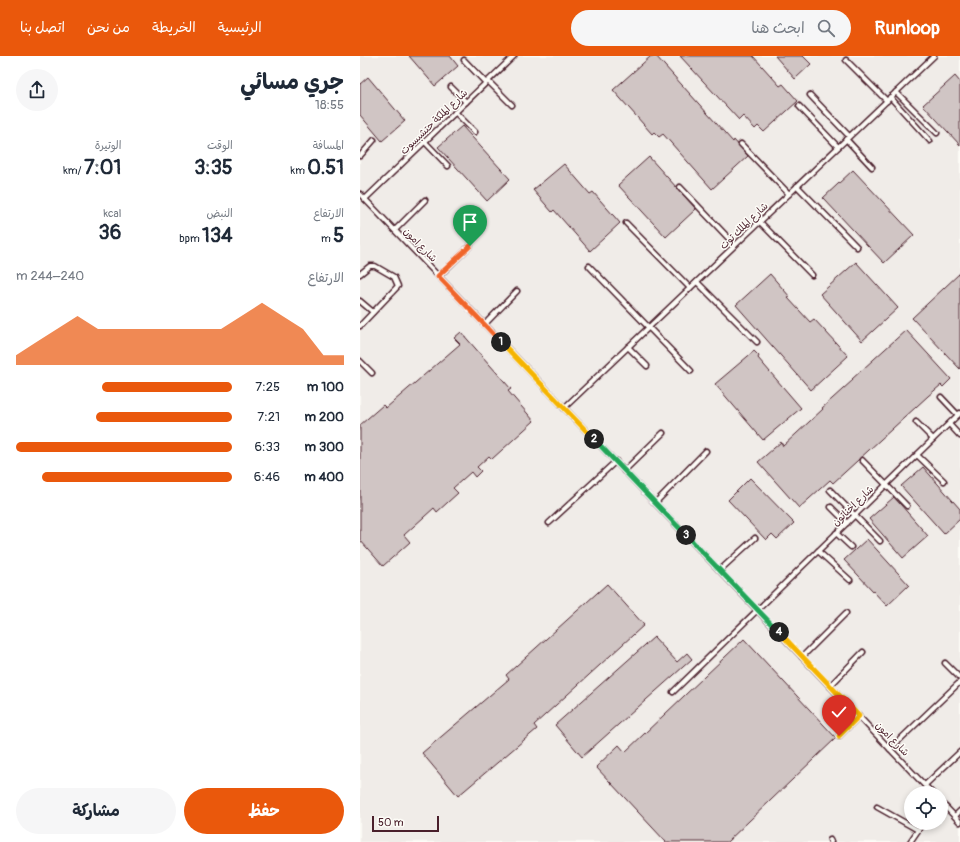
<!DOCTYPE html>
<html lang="ar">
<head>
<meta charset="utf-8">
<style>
	:root { --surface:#fff; --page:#f6f6f7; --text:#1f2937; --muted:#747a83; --accent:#ea580c }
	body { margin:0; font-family:Pangolin,"Playpen Sans Arabic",sans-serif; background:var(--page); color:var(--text); direction:rtl; height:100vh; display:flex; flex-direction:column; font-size:15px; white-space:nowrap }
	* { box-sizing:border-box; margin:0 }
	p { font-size:13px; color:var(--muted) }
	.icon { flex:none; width:22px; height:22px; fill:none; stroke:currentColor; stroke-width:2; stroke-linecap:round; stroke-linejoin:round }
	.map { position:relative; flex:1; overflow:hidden; direction:ltr }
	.drawer { display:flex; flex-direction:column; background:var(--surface); width:360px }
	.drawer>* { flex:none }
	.buttons { position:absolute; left:544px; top:730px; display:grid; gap:8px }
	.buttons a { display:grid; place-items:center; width:44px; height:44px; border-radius:50%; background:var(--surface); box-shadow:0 2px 6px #0003; font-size:20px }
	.scale { position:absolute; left:12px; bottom:10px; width:67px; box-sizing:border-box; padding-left:4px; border:2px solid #4a1f2b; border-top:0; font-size:11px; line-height:14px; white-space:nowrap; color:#4a1f2b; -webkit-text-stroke:3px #fdfcf7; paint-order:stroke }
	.pin { position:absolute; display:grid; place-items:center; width:34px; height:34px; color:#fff; margin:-41px -17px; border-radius:50% 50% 50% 0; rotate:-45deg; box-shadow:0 0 4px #0007 }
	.pin .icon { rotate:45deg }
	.km { position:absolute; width:20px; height:20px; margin:-10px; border-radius:50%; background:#222; color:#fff; font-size:11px; line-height:20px; text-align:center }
	.round { display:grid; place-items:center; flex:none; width:42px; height:42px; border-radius:21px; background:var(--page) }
	.summary { display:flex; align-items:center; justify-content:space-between; height:68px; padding:0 16px }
	h1 { font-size:22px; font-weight:700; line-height:30px }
	.figures { display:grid; grid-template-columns:repeat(3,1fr); gap:6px; height:68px; padding:4px 16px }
	.figures div { display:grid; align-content:center }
	.figures b { font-size:20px; font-weight:700 }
	.figures small { font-size:11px; font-weight:400 }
	.figures p { font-size:11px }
	.chart { height:112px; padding:8px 16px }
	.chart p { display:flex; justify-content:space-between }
	.chart svg { width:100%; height:72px; margin-top:4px; fill:var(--accent); opacity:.7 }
	.button { display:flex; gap:8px; margin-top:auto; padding:8px 16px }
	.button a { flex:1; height:46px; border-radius:24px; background:var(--accent); color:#fff; font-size:16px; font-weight:700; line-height:46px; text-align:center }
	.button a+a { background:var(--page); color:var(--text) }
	ul { padding:0 16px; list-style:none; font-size:13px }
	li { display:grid; grid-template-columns:64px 48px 1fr; align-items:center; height:30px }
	li i { height:10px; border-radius:5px; background:var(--accent) }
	header { display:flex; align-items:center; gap:24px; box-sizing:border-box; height:56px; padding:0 20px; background:var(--accent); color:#fff }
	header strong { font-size:19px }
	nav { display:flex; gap:22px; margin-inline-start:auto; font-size:14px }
	.search { width:280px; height:36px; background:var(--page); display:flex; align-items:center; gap:10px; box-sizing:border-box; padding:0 14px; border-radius:22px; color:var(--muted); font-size:15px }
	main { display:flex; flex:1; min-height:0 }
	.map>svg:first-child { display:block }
	.built { fill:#f0ece8; fill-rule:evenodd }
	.building { fill:#d0c5c4; stroke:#4a1f2b }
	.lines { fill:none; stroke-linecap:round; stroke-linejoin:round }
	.lane-casing { stroke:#4a1f2b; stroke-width:7 }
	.lane { stroke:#fdfcf7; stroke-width:4 }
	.split-1-casing { stroke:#fff; stroke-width:8 }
	.split-2-casing { stroke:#fff; stroke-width:8 }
	.split-3-casing { stroke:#fff; stroke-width:8 }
	.split-4-casing { stroke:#fff; stroke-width:8 }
	.split-5-casing { stroke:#fff; stroke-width:8 }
	.split-1 { stroke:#f0652b; stroke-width:5 }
	.split-2 { stroke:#f5b400; stroke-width:5 }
	.split-3 { stroke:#22a559; stroke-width:5 }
	.split-4 { stroke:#22a559; stroke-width:5 }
	.split-5 { stroke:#f5b400; stroke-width:5 }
	.labels { text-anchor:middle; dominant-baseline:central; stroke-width:3; stroke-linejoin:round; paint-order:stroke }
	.street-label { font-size:10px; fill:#4a1f2b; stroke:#fdfcf7 }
</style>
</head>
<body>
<header>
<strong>Runloop</strong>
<div class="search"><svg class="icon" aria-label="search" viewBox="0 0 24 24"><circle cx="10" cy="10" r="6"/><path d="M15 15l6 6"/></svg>ابحث هنا</div>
<nav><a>الرئيسية</a><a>الخريطة</a><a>من نحن</a><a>اتصل بنا</a></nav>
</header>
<main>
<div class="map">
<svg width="600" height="786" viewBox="0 0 600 786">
	<rect width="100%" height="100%" fill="#fdfcf7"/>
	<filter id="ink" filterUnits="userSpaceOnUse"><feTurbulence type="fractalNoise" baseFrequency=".025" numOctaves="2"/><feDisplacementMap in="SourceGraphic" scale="8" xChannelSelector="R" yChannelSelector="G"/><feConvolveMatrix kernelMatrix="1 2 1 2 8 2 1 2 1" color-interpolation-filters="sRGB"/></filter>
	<g filter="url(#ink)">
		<path class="built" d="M 0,0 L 600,0 L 600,786 L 0,786 ZM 551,737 L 581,737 L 581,767 L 551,767 Z"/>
		<g class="building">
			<path d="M 49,0 L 90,0 L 98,10 L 75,30 Z"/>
			<path d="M 291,0 L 296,0 L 373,86 L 374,84 L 388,100 L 352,133 L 303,78 L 299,81 L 294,76 L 292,78 L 253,34 Z"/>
			<path d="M 320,0 L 393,0 L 420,30 L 423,28 L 438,45 L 404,76 L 398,70 L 395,73 L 383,60 L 379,64 Z"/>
			<path d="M 415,0 L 443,0 L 451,8 L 435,23 Z"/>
			<path d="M 595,20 L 600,26 L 600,89 L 563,49 Z"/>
			<path d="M 8,21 L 45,65 L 22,85 L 0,59 L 0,28 Z"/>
			<path d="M 102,70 L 150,123 L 127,145 L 78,91 Z"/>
			<path d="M 289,101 L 336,153 L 306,181 L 258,129 Z"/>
			<path d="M 204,108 L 230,138 L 233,136 L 260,167 L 230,195 L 194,154 L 192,156 L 173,134 Z"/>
			<path d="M 493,114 L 554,179 L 524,207 L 463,142 Z"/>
			<path d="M 496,206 L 538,252 L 502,285 L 460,238 Z"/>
			<path d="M 600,217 L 600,313 L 552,262 Z"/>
			<path d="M 410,218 L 430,241 L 428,242 L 450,266 L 454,263 L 488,300 L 451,334 L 376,249 Z"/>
			<path d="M 546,274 L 591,323 L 583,331 L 581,329 L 568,340 L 473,427 L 470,424 L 439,452 L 398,406 L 421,386 L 423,390 L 463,353 L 462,352 L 493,324 L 492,323 Z"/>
			<path d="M 101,276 L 151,333 L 148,335 L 174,365 L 132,403 L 129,400 L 117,411 L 121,415 L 115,421 L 111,416 L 93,432 L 98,437 L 77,456 L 74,452 L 44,479 L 50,486 L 23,510 L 0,484 L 0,369 L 23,349 L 26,352 L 100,288 L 94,282 Z"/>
			<path d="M 394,295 L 399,300 L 398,302 L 441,352 L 403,384 L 355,328 Z"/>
			<path d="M 563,411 L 600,453 L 600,463 L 584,478 L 541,430 Z"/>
			<path d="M 390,422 L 434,467 L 417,483 L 412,478 L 406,484 L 368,444 Z"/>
			<path d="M 534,441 L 568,480 L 543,502 L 509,463 Z"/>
			<path d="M 507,483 L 549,529 L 527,550 L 484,504 Z"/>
			<path d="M 247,528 L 284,569 L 174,669 L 177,673 L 98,740 L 62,697 L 149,623 L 146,619 Z"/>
			<path d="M 294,581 L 317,606 L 327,597 L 332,603 L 222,701 L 195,669 Z"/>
			<path d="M 384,583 L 476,682 L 367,786 L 306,786 L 236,711 L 259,689 L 265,696 Z"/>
		</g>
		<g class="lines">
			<defs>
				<g id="lane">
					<path d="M 104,4 L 126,27"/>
					<path d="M 486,4 L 527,45"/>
					<path d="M 128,25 L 152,49"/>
					<path d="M 91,31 L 106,46"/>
					<path d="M 536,36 L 577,77"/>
					<path d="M 450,39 L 489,80"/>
					<path d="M 530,41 L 570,85"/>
					<path d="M 439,50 L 478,91"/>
					<path d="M 95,56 L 115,76"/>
					<path d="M 486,83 L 512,111"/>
					<path d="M 65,86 L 88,110"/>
					<path d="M 381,88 L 429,138"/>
					<path d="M 0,100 L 14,84"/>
					<path d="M 437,130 L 497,191"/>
					<path d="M 320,131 L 375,189"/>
					<path d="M 0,138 L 572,737"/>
					<path d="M 5,143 L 154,0"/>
					<path d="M 400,166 L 452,219"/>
					<path d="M 266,167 L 330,232"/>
					<path d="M 35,174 L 65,144"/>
					<path d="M 229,210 L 331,315"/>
					<path d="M 0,218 L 10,210 L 15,210 L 34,221 L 38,230 L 0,270"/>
					<path d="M 79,220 L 110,190"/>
					<path d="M 337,226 L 397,286"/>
					<path d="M 0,245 L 13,256"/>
					<path d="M 125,268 L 157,235"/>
					<path d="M 268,291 L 287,310"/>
					<path d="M 0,305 L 12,317"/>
					<path d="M 581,341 L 598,359"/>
					<path d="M 204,352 L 574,0"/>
					<path d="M 556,366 L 573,383"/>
					<path d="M 589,368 L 600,380"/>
					<path d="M 557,399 L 584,425"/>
					<path d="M 502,404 L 547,450"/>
					<path d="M 264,415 L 303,377"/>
					<path d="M 470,434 L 520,485"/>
					<path d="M 295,447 L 346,395"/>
					<path d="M 471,451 L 487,467"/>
					<path d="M 189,467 L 256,405"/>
					<path d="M 476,477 L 491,491"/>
					<path d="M 458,495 L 490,524"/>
					<path d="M 360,514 L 395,482"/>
					<path d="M 442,601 L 486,557"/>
					<path d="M 585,607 L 600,622"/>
					<path d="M 470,630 L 503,596"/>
					<path d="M 313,636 L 600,357"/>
					<path d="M 479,680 L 499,660"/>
					<path d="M 530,693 L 600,626"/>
					<path d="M 565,729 L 600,696"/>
					<path d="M 581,746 L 600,766"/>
					<path d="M 517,751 L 558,774"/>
					<path d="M 595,760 L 600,755"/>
					<path d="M 470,784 L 471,786"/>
					<path d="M 550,786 L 563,767"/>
				</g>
			</defs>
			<use href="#lane" class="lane-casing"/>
			<use href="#lane" class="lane"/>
		</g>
	</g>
	<g class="lines" filter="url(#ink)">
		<defs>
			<path id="split-1" d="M 110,190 L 78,220 L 141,286"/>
			<path id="split-2" d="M 141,286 L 234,383"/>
			<path id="split-3" d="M 234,383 L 326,479"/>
			<path id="split-4" d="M 326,479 L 419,576"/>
			<path id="split-5" d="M 419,576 L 499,660 L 479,680"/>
		</defs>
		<use href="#split-1" class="split-1-casing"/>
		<use href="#split-2" class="split-2-casing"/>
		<use href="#split-3" class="split-3-casing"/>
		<use href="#split-4" class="split-4-casing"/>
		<use href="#split-5" class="split-5-casing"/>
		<use href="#split-1" class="split-1"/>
		<use href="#split-2" class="split-2"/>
		<use href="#split-3" class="split-3"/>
		<use href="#split-4" class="split-4"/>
		<use href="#split-5" class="split-5"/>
	</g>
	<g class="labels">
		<g class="street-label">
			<text transform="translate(74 66) rotate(-44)">شارع الملكة حتشبسوت</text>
			<text transform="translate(384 170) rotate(-44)">شارع الملك توت</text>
			<text transform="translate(60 189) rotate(46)">شارع امون</text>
			<text transform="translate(493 450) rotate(-44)">شارع اخناتون</text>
			<text transform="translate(532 683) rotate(46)">شارع امون</text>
		</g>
	</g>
</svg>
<div class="buttons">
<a><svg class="icon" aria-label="locate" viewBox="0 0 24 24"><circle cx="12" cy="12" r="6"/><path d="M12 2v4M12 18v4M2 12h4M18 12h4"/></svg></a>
</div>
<div class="scale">50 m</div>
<div class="pin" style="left:110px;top:190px;background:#1e9e55"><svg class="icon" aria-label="arrive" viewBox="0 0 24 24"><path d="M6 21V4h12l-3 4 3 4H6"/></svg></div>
<div class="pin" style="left:479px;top:680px;background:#d93025"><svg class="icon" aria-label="check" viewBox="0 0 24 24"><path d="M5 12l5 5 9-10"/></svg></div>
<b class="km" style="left:141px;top:286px">1</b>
<b class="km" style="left:234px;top:383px">2</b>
<b class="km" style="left:326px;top:479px">3</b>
<b class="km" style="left:419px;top:576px">4</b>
</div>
<section class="drawer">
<div class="summary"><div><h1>جري مسائي</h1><p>18:55</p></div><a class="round"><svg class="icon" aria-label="share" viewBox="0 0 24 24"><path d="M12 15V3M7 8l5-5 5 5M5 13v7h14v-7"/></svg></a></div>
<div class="figures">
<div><p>المسافة</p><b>0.51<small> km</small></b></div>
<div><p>الوقت</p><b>3:35</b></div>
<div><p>الوتيرة</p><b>7:01<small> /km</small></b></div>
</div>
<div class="figures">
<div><p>الارتفاع</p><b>5<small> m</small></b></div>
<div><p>النبض</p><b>134<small> bpm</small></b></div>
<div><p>kcal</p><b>36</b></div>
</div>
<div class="chart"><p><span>الارتفاع</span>240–244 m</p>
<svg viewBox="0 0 160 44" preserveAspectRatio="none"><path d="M0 44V38L10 30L20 22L30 14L40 22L50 22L60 22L70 22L80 22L90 22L100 22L110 14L120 6L130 14L140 22L150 38L160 38V44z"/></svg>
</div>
<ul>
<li><b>100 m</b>7:25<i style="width:60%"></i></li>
<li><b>200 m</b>7:21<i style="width:63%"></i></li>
<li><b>300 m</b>6:33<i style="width:100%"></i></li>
<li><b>400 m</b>6:46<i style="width:88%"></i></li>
</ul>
<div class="button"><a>حفظ</a><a>مشاركة</a></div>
</section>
</main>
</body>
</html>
